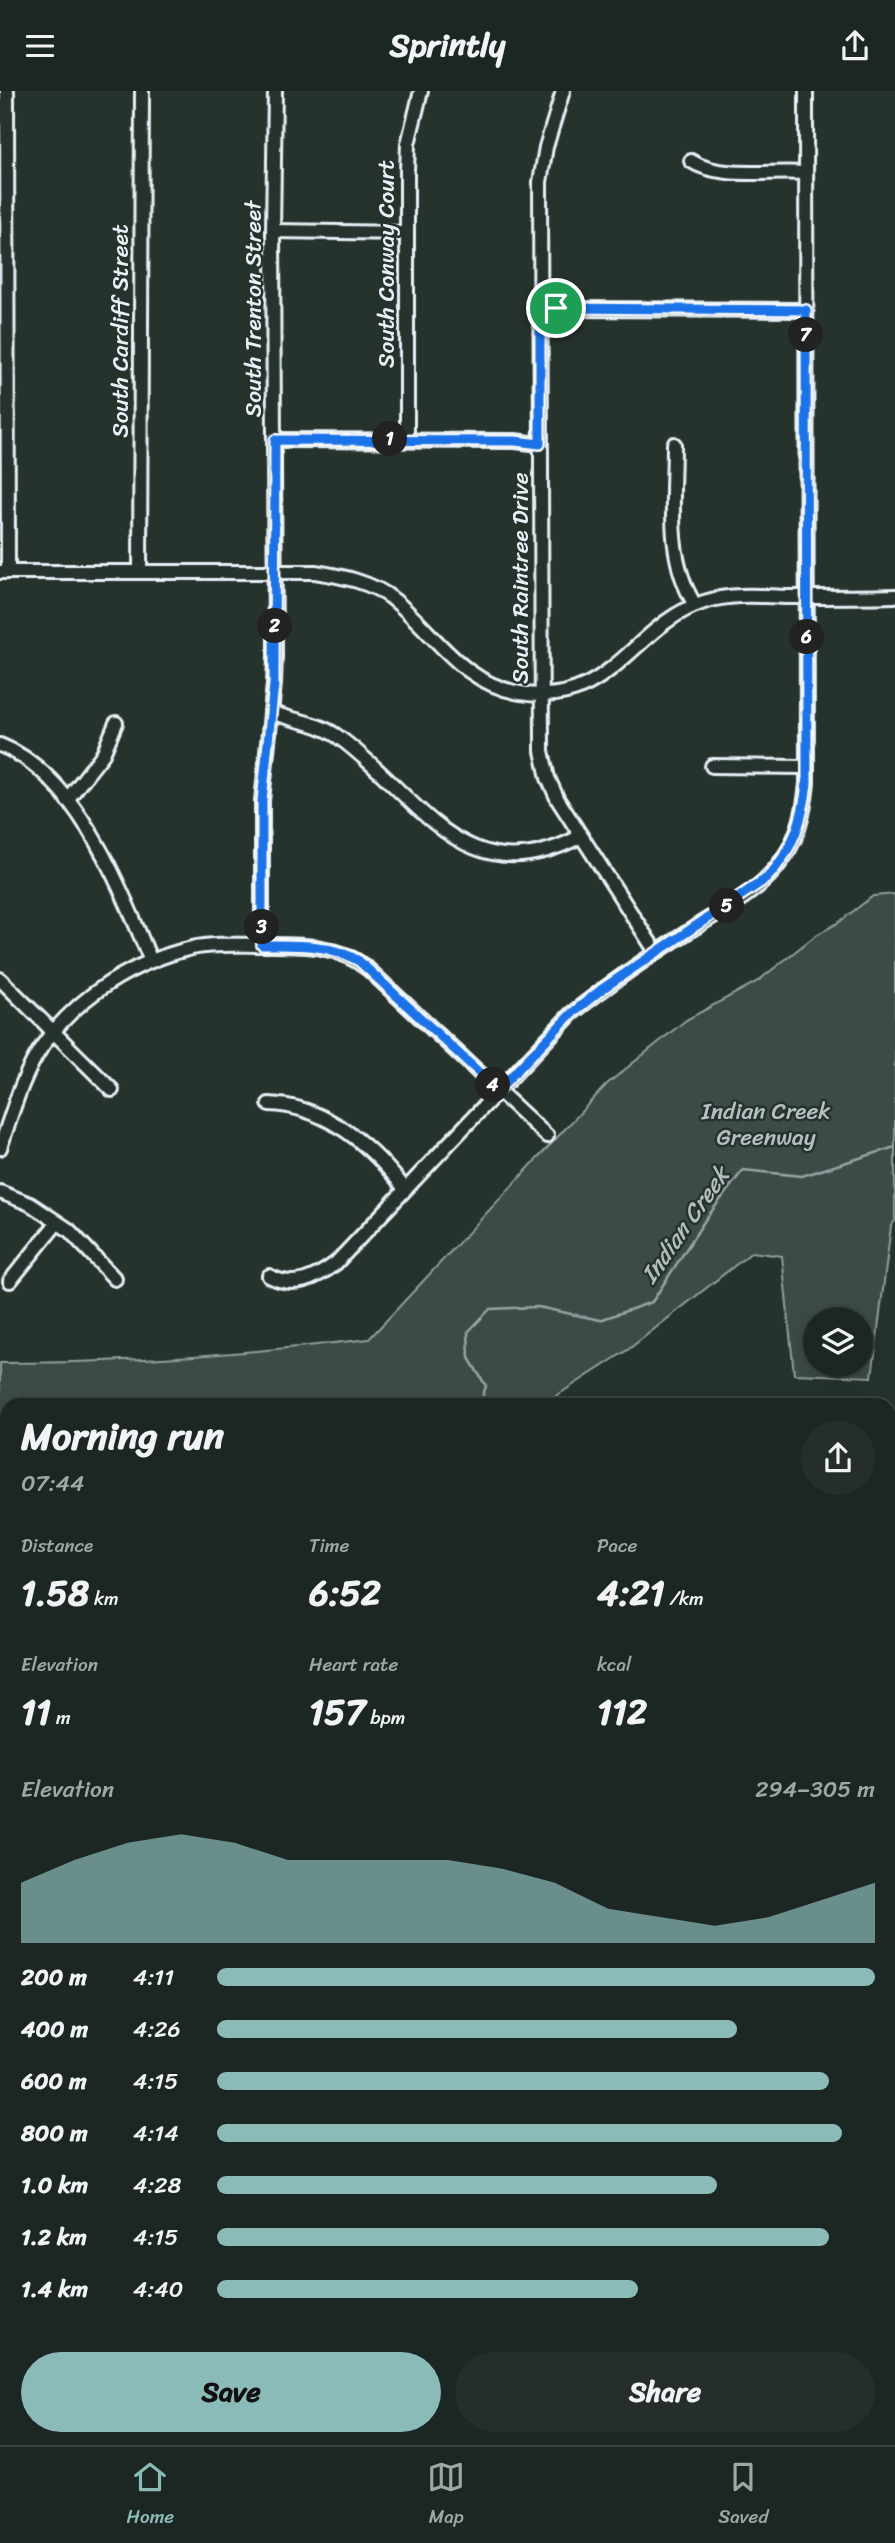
<!DOCTYPE html>
<html lang="en">
<head>
<meta charset="utf-8">
<style>
	:root { --surface:#1c2622; --page:#252e2a; --text:#f1f3f6; --muted:#a0a5a5; --line:#3a4340; --accent:#8bbbb9 }
	body { margin:0; font-family:Sriracha,sans-serif; background:var(--page); color:var(--text); height:100vh; display:flex; flex-direction:column; font-size:26px; white-space:nowrap }
	* { box-sizing:border-box; margin:0 }
	p { font-size:23px; color:var(--muted) }
	.icon { flex:none; width:38px; height:38px; fill:none; stroke:currentColor; stroke-width:2; stroke-linecap:round; stroke-linejoin:round }
	.map { position:relative; flex:1; overflow:hidden }
	.drawer { position:absolute; left:0px; top:1307px; width:896px; height:1048px; display:flex; flex-direction:column; background:var(--surface); border-radius:21px 21px 0 0; box-shadow:0 4px 18px #0003,0 0 0 2px var(--line) }
	.drawer>* { flex:none }
	.tools { position:absolute; left:803px; top:1216px; display:grid; gap:14px }
	.tools a { display:grid; place-items:center; width:70px; height:70px; border-radius:50%; background:var(--surface); box-shadow:0 4px 18px #0003,0 0 0 2px var(--line); font-size:35px }
	.pin { position:absolute; display:grid; place-items:center; width:60px; height:60px; color:#fff; margin:-30px; border:4px solid #fff; border-radius:50%; box-shadow:0 2px 7px #0007 }
	.km { position:absolute; width:35px; height:35px; margin:-18px; border-radius:50%; background:#222; color:#fff; font-size:19px; line-height:35px; text-align:center }
	.round { display:grid; place-items:center; flex:none; width:74px; height:74px; border-radius:37px; background:var(--page) }
	.headline { display:flex; align-items:center; justify-content:space-between; height:119px; padding:0 21px }
	h1 { font-size:38px; font-weight:700; line-height:52px }
	.figures { display:grid; grid-template-columns:repeat(3,1fr); gap:10px; height:119px; padding:7px 21px }
	.figures div { display:grid; align-content:center }
	.figures b { font-size:35px; font-weight:700 }
	.figures small { font-size:19px; font-weight:400 }
	.figures p { font-size:19px }
	.chart { height:196px; padding:14px 21px }
	.chart p { display:flex; justify-content:space-between }
	.chart svg { width:100%; height:126px; margin-top:7px; fill:var(--accent); opacity:.7 }
	.action { display:flex; gap:14px; margin-top:auto; padding:14px 21px }
	.action a { flex:1; height:80px; border-radius:42px; background:var(--accent); color:#111; font-size:28px; font-weight:700; line-height:80px; text-align:center }
	.action a+a { background:var(--page); color:var(--text) }
	ul { padding:0 21px; list-style:none; font-size:23px }
	li { display:grid; grid-template-columns:112px 84px 1fr; align-items:center; height:52px }
	li i { height:18px; border-radius:9px; background:var(--accent) }
	header { display:flex; justify-content:space-between; align-items:center; height:91px; padding:0 21px; background:var(--surface); font-size:32px; font-weight:700 }
	.tabs { display:flex; justify-content:space-around; align-items:center; height:98px; border-top:2px solid var(--line); background:var(--surface); font-size:19px; color:var(--muted) }
	.tabs a { display:grid; justify-items:center; gap:4px }
	.tabs .selected { color:var(--accent) }
	.map>svg:first-child { display:block }
	.built { fill:#333f3a }
	.green { fill:#3e4b47; stroke:#939ea0; stroke-width:2; fill-rule:evenodd }
	.lines { fill:none; stroke-linecap:round; stroke-linejoin:round }
	.stream { stroke:#98a3a5; stroke-width:2.5 }
	.minor-casing { stroke:#e8f1f8; stroke-width:18 }
	.major-casing { stroke:#e8f1f8; stroke-width:19 }
	.minor { stroke:#26332d; stroke-width:12 }
	.major { stroke:#26332d; stroke-width:14 }
	.route-casing { stroke:#fff; stroke-width:14 }
	.route { stroke:#1a73e8; stroke-width:9 }
	.labels { text-anchor:middle; dominant-baseline:central; stroke-width:5; stroke-linejoin:round; paint-order:stroke }
	.street-label { font-size:23px; fill:#e8f1f8; stroke:#26332d }
	.park-label { font-size:23px; fill:#b5bfc3; stroke:#26332d }
	.water-label { font-size:24px; font-style:italic; fill:#b3bdc0; stroke:#26332d }
</style>
</head>
<body>
<header><svg class="icon" aria-label="menu" viewBox="0 0 24 24"><path d="M4 6h16M4 12h16M4 18h16"/></svg>Sprintly<svg class="icon" aria-label="share" viewBox="0 0 24 24"><path d="M12 15V3M7 8l5-5 5 5M5 13v7h14v-7"/></svg></header>
<div class="map">
<svg width="895" height="2354" viewBox="0 0 895 2354">
	<rect width="100%" height="100%" fill="#26332d"/>
	<filter id="ink" filterUnits="userSpaceOnUse"><feTurbulence type="fractalNoise" baseFrequency=".0143" numOctaves="2"/><feDisplacementMap in="SourceGraphic" scale="14" xChannelSelector="R" yChannelSelector="G"/><feConvolveMatrix kernelMatrix="1 2 1 2 8 2 1 2 1" color-interpolation-filters="sRGB"/></filter>
	<g filter="url(#ink)">
		<g class="built">
			<path d="M 0,1449 L 7,1452 L 7,1760 L 0,1760 Z"/>
			<path d="M 0,1815 L 7,1815 L 7,2342 L 0,2351 Z"/>
		</g>
		<g class="green">
			<path d="M 895,803 L 895,1130 L 891,1135 L 872,1286 L 794,1283 L 782,1165 L 752,1161 L 629,1258 L 542,1314 L 7,1314 L 7,1452 L 0,1449 L 0,1272 C 123,1272 247,1263 369,1248 L 607,993 L 686,929 L 758,890 L 816,844 L 838,832 L 873,805 ZM 816,1228 L 861,1228 L 861,1274 L 816,1274 Z"/>
			<path d="M 7,2342 L 7,2348 L 238,2349 L 238,2354 L 0,2354 Z"/>
		</g>
		<g class="lines">
			<g class="stream">
				<path d="M 475,1314 L 482,1307 L 486,1295 L 469,1267 L 468,1241 L 490,1218 L 538,1216 L 600,1229 L 652,1211 L 705,1129 L 743,1079 L 802,1085 L 895,1056"/>
				<path d="M 0,1425 L 7,1429"/>
				<path d="M 189,2354 L 190,2348"/>
			</g>
			<defs>
				<g id="minor">
					<path d="M 7,0 L 8,481"/>
					<path d="M 563,0 L 546,56 L 540,91 L 542,660 L 548,687 L 558,709 L 656,861"/>
					<path d="M 691,70 C 720,89 771,79 806,82"/>
					<path d="M 273,140 L 406,142"/>
					<path d="M 540,218 L 806,219"/>
					<path d="M 407,348 L 407,80 L 408,53 L 421,0"/>
					<path d="M 275,349 L 515,350 L 540,353"/>
					<path d="M 674,353 C 674,407 665,466 695,514"/>
					<path d="M 140,480 L 142,0"/>
					<path d="M 0,481 L 315,481 C 341,485 373,491 394,509 C 437,544 461,592 520,602 C 611,618 632,534 704,511 C 731,502 761,505 788,506 C 824,506 860,506 895,505"/>
					<path d="M 271,621 C 293,630 317,631 337,645 C 419,703 463,808 581,745"/>
					<path d="M 0,654 C 78,684 121,799 151,870"/>
					<path d="M 712,675 L 807,676"/>
					<path d="M 67,709 L 103,663 L 116,632"/>
					<path d="M 262,854 L 262,710 L 274,593 L 275,565 L 273,140 L 275,0"/>
					<path d="M 0,888 L 112,999"/>
					<path d="M 269,1013 C 327,1015 371,1054 405,1098"/>
					<path d="M 0,1057 C 12,1023 22,984 43,954 C 79,904 133,871 192,857 C 214,852 239,854 262,854 C 300,854 336,852 368,878 L 547,1045"/>
					<path d="M 0,1101 L 30,1113 L 69,1139 L 115,1188"/>
					<path d="M 269,1185 C 294,1198 315,1188 336,1172 L 571,923 C 610,892 651,864 694,837 C 722,819 755,803 776,777 C 797,752 804,724 807,692 L 806,0"/>
					<path d="M 10,1190 L 57,1132"/>
					<path d="M 889,1336 L 895,1336"/>
					<path d="M 889,1912 L 895,1911"/>
					<path d="M 889,2050 L 895,2048"/>
					<path d="M 889,2293 L 895,2287"/>
					<path d="M 889,2322 L 895,2328"/>
					<path d="M 310,2354 L 311,2348"/>
					<path d="M 657,2354 L 663,2348"/>
					<path d="M 835,2354 L 840,2348"/>
				</g>
				<g id="major">
					<path d="M 0,1775 L 7,1775"/>
					<path d="M 889,1778 L 895,1778"/>
					<path d="M 0,1798 L 7,1798"/>
					<path d="M 889,1803 L 895,1803"/>
				</g>
			</defs>
			<use href="#minor" class="minor-casing"/>
			<use href="#major" class="major-casing"/>
			<use href="#minor" class="minor"/>
			<use href="#major" class="major"/>
		</g>
	</g>
	<g class="lines" filter="url(#ink)">
		<defs>
			<path id="route" d="M 556,217 L 806,219 L 807,692 C 803,729 793,759 767,787 L 602,898 L 571,923 L 498,999 L 359,870 C 328,852 296,854 262,854 L 262,710 L 274,593 L 275,349 L 515,350 L 540,353 L 540,218 Z"/>
		</defs>
		<use href="#route" class="route-casing"/>
		<use href="#route" class="route"/>
	</g>
	<g class="labels">
		<g class="street-label">
			<text transform="translate(386 173) rotate(-90)">South Conway Court</text>
			<text transform="translate(253 218) rotate(-90)">South Trenton Street</text>
			<text transform="translate(120 240) rotate(-90)">South Cardiff Street</text>
			<text transform="translate(520 487) rotate(-90)">South Raintree Drive</text>
		</g>
		<g class="park-label">
			<text x="766" y="1020">Indian Creek<tspan x="766" dy="26">Greenway</tspan></text>
		</g>
		<g class="water-label">
			<text transform="translate(685 1134) rotate(-55)">Indian Creek</text>
		</g>
	</g>
</svg>
<div class="tools">
<a><svg class="icon" aria-label="layers" viewBox="0 0 24 24"><path d="M12 4l9 5-9 5-9-5zM3 14l9 5 9-5"/></svg></a>
</div>
<div class="pin" style="left:556px;top:217px;background:#1e9e55"><svg class="icon" aria-label="arrive" viewBox="0 0 24 24"><path d="M6 21V4h12l-3 4 3 4H6"/></svg></div>
<b class="km" style="left:390px;top:348px">1</b>
<b class="km" style="left:275px;top:535px">2</b>
<b class="km" style="left:262px;top:836px">3</b>
<b class="km" style="left:493px;top:994px">4</b>
<b class="km" style="left:727px;top:815px">5</b>
<b class="km" style="left:807px;top:546px">6</b>
<b class="km" style="left:806px;top:244px">7</b>
<section class="drawer">
<div class="headline"><div><h1>Morning run</h1><p>07:44</p></div><a class="round"><svg class="icon" aria-label="share" viewBox="0 0 24 24"><path d="M12 15V3M7 8l5-5 5 5M5 13v7h14v-7"/></svg></a></div>
<div class="figures">
<div><p>Distance</p><b>1.58<small> km</small></b></div>
<div><p>Time</p><b>6:52</b></div>
<div><p>Pace</p><b>4:21<small> /km</small></b></div>
</div>
<div class="figures">
<div><p>Elevation</p><b>11<small> m</small></b></div>
<div><p>Heart rate</p><b>157<small> bpm</small></b></div>
<div><p>kcal</p><b>112</b></div>
</div>
<div class="chart"><p><span>Elevation</span>294–305 m</p>
<svg viewBox="0 0 160 44" preserveAspectRatio="none"><path d="M0 44V23L10 15L20 9L30 6L40 9L50 15L60 15L70 15L80 15L90 18L100 23L110 32L120 35L130 38L140 35L150 29L160 23V44z"/></svg>
</div>
<ul>
<li><b>200 m</b>4:11<i style="width:100%"></i></li>
<li><b>400 m</b>4:26<i style="width:79%"></i></li>
<li><b>600 m</b>4:15<i style="width:93%"></i></li>
<li><b>800 m</b>4:14<i style="width:95%"></i></li>
<li><b>1.0 km</b>4:28<i style="width:76%"></i></li>
<li><b>1.2 km</b>4:15<i style="width:93%"></i></li>
<li><b>1.4 km</b>4:40<i style="width:64%"></i></li>
</ul>
<div class="action"><a>Save</a><a>Share</a></div>
</section>
</div>
<nav class="tabs">
<a class="selected"><svg class="icon" aria-label="home" viewBox="0 0 24 24"><path d="M3 11l9-7 9 7M6 9v11h12V9"/></svg>Home</a>
<a><svg class="icon" aria-label="map" viewBox="0 0 24 24"><path d="M3 6l6-2 6 2 6-2v14l-6 2-6-2-6 2zM9 4v14M15 6v14"/></svg>Map</a>
<a><svg class="icon" aria-label="saved" viewBox="0 0 24 24"><path d="M7 4h10v16l-5-4-5 4z"/></svg>Saved</a>
</nav>
</body>
</html>
